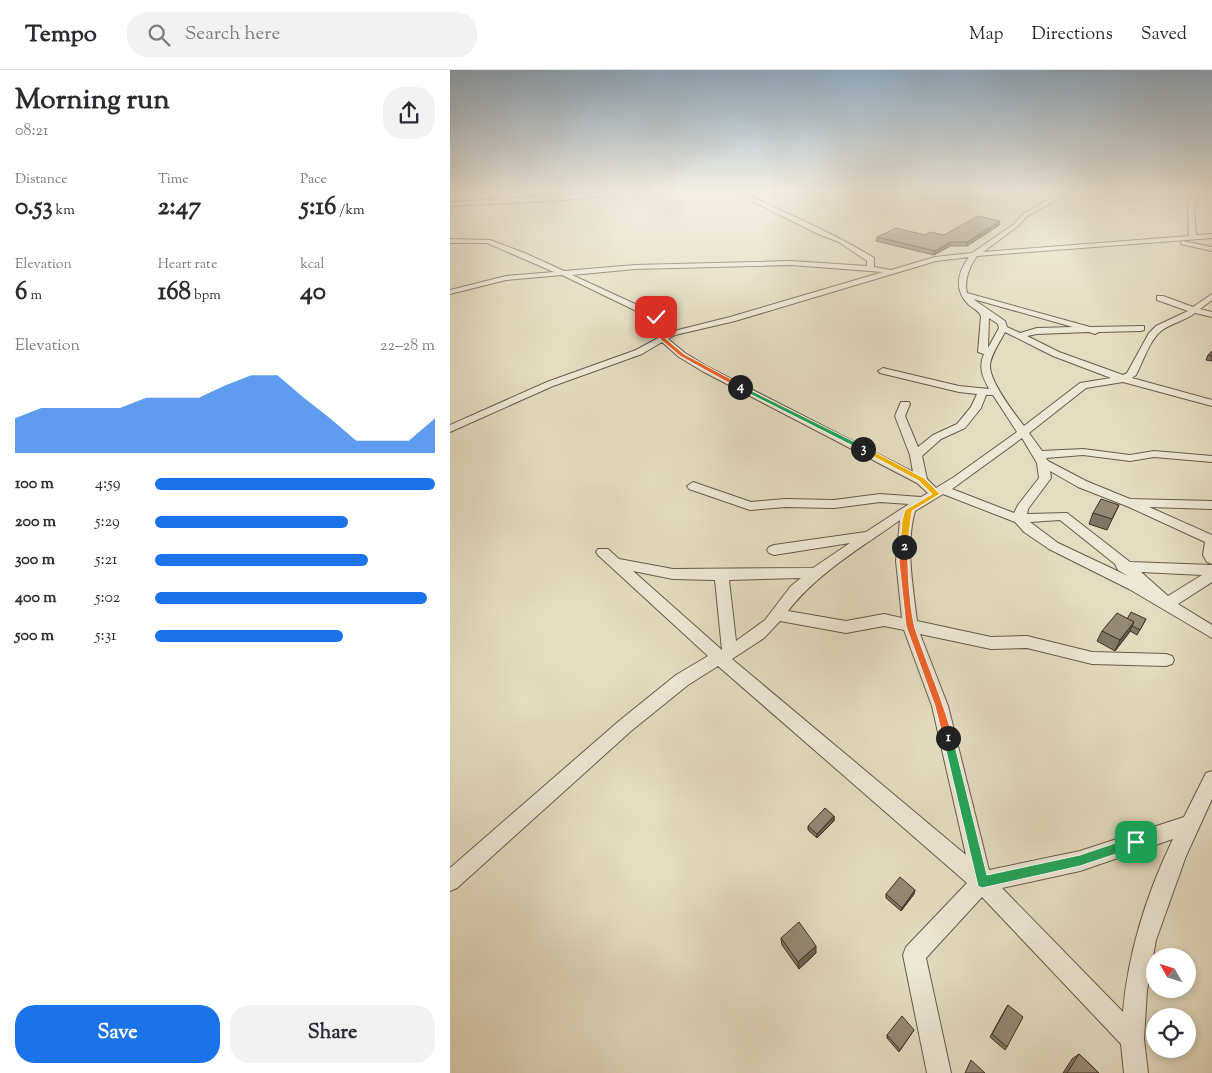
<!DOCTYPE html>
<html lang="en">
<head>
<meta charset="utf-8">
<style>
	:root { --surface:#fff; --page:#f2f2f3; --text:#2b2b33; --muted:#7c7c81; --line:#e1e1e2; --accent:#1a73e8 }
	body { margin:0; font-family:"Sorts Mill Goudy",serif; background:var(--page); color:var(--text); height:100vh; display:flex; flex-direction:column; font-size:19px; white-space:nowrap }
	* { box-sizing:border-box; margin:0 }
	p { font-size:16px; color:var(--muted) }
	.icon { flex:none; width:28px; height:28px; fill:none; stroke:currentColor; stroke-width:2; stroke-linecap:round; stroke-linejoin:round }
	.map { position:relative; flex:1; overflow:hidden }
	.sheet { display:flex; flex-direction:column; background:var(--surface); width:450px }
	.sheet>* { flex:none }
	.needle { width:32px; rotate:309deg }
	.buttons { position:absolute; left:696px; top:878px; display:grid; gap:10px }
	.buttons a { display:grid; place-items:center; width:50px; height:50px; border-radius:50%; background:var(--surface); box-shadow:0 2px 8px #0003; font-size:25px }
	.pin { position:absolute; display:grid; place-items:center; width:42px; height:42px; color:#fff; margin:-21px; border-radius:10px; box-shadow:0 2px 8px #0006 }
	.km { position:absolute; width:25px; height:25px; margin:-12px; border-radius:50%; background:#222; color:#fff; font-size:14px; line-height:25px; text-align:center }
	.round { display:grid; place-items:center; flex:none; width:52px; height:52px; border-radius:20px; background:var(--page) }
	.head { display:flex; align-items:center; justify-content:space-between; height:85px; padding:0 15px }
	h1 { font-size:28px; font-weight:700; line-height:38px }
	.stats { display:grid; grid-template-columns:repeat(3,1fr); gap:8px; height:85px; padding:5px 15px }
	.stats div { display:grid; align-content:center }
	.stats b { font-size:25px; font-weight:700 }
	.stats small { font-size:14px; font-weight:400 }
	.stats p { font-size:14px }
	.chart { height:140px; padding:10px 15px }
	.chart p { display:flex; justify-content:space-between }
	.chart svg { width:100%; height:90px; margin-top:5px; fill:var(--accent); opacity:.7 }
	.button { display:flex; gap:10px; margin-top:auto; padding:10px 15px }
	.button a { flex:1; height:58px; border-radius:20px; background:var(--accent); color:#fff; font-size:20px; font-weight:700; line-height:58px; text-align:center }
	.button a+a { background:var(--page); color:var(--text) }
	ul { padding:0 15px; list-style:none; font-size:16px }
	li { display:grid; grid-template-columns:80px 60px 1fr; align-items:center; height:38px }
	li i { height:12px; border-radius:6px; background:var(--accent) }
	header { display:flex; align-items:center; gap:30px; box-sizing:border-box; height:70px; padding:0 25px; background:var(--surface); border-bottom:1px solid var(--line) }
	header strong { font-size:24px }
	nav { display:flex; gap:28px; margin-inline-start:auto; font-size:18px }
	.search { width:350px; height:45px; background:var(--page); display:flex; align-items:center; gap:12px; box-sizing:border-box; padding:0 18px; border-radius:20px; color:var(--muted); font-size:19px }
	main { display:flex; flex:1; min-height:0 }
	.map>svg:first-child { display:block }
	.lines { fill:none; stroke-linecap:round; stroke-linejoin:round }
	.minor-casing { stroke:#685a4a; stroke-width:2 }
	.minor { fill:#ede8d6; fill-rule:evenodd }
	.wall { fill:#7f7665; stroke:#3e2f23 }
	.shaded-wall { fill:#686052; stroke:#3e2f23 }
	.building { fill:#948975; stroke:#3e2f23 }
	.split-1 { fill:#22a559; stroke:#fff }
	.split-2 { fill:#f0652b; stroke:#fff }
	.split-3 { fill:#f5b400; stroke:#fff }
	.split-4 { fill:#22a559; stroke:#fff }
	.split-5 { fill:#f0652b; stroke:#fff }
	.split-6 { fill:#f5b400; stroke:#fff }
</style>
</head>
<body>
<header>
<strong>Tempo</strong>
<div class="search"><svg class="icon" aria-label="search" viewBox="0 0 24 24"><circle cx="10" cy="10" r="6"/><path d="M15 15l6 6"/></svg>Search here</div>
<nav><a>Map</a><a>Directions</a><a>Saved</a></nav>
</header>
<main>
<section class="sheet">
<div class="head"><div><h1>Morning run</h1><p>08:21</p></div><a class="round"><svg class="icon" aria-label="share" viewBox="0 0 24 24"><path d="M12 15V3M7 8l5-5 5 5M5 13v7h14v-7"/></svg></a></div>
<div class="stats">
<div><p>Distance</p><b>0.53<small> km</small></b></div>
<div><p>Time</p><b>2:47</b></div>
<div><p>Pace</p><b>5:16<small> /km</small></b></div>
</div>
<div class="stats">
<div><p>Elevation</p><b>6<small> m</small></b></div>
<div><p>Heart rate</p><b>168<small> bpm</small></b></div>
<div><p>kcal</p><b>40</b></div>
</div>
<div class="chart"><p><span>Elevation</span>22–28 m</p>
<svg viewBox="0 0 160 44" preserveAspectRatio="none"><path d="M0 44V27L10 22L20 22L30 22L40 22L50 17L60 17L70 17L80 11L90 6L100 6L110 17L120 27L130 38L140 38L150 38L160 27V44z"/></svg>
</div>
<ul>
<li><b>100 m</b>4:59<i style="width:100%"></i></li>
<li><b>200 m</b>5:29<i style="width:69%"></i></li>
<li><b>300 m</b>5:21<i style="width:76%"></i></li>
<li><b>400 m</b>5:02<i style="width:97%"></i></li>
<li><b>500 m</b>5:31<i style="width:67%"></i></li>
</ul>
<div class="button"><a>Save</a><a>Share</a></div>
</section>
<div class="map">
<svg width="762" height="1003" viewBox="0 0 762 1003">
	<rect width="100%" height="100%" fill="#e4dcc0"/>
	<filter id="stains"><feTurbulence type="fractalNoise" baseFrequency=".004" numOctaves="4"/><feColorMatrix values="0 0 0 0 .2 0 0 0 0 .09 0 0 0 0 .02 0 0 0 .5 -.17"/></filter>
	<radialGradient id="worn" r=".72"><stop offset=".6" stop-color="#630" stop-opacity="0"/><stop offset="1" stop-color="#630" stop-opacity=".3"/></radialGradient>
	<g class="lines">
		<defs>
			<g id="minor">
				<path d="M 170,121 L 196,121 L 116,130 L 0,136 L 0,132 Z"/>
				<path d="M 282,121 L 290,121 C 335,143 382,162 424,188 L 424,197 L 441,200 L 485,187 L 522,183 L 564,154 L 573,144 L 610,123 L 637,121 L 614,126 L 577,146 L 568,156 L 533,182 L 739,166 L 738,141 L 741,121 L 747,121 L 744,141 L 746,165 L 762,164 L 762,168 L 527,186 C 519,197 514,211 517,223 L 640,257 L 694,256 L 694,260 L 691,261 L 649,262 L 645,264 L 639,262 L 587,264 L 577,266 L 609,282 L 673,305 L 677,303 L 699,263 L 706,256 L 738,241 L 707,230 L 707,226 L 713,226 L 743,237 L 762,224 L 762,230 L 750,239 L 762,242 L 762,247 L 745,243 C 735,251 721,253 711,261 C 699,271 693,292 686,305 L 682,308 L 762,330 L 762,336 L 673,312 L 636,318 L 579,363 L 592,381 L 633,379 L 680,385 L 704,381 L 762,386 L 762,392 L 704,387 L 680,391 L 633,385 L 596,388 L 598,391 L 636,411 L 680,429 L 762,431 L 762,439 L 699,437 L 762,465 L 762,494 L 757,492 L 753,485 L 755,472 L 679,437 L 628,417 L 600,401 L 601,408 L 578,439 L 577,444 L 617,443 L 680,492 L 762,495 L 762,512 L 728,534 L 762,555 L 762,568 L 679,519 L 599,479 L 574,462 L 565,452 L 493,424 L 465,441 C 455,477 463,515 467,551 L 541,567 L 577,566 L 642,582 L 716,584 L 722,586 L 724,590 L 722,594 L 716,596 L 642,594 L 577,578 L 541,579 L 470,564 L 498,636 L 539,800 L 630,781 L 734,747 L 756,703 L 762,701 L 762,729 L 736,786 L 706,870 L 697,920 L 694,969 L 698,1003 L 674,1003 L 671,974 L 532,827 L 476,888 L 501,1003 L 477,1003 L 453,885 L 456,877 L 517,813 L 268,596 L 238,615 L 181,661 L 7,818 L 0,821 L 0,798 L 169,651 L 226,605 L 258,586 L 148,485 L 146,482 L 148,479 L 158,479 L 169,489 L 223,499 L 363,498 L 400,473 L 324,485 L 319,483 L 317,480 L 319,477 L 324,475 L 416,462 L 459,434 L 430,432 L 384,438 L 335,437 L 300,440 L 239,419 L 237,416 L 243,412 L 301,432 L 335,429 L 384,430 L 430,424 L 471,427 L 478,423 L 467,413 L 252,301 L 229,287 L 212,272 L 192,284 L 103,316 L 0,362 L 0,355 L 97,312 L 186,280 L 208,268 L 208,254 L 203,249 L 112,205 L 56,210 L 0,224 L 0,220 L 56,206 L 104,202 L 37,173 L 0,173 L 0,169 L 40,170 L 77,184 L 114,201 L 185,195 L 341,191 L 417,196 L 417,191 L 389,172 L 368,164 ZM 519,187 C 507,203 504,221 519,235 C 524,239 528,240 531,246 L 528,282 L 534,284 C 528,298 533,307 539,319 L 509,316 L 433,298 L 428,301 L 430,303 L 509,322 L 527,324 L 521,337 L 507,354 L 483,365 L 468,377 L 455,346 L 460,334 L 459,332 L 451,332 L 445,346 L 460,385 L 463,402 L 258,297 L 235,283 L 218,269 L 225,265 L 285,251 L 486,191 ZM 341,195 L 433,202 L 280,247 L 216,263 L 216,254 L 209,245 L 122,205 L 185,199 ZM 523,229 L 623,257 L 587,258 L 570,263 L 557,257 L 555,251 ZM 539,248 L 548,254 L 549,258 L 538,278 ZM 555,262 L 603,286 L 661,308 L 630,313 L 574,356 C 564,343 539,311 540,295 C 541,284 550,272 555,262 ZM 536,325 L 543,325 L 567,362 L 504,407 L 486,418 L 477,409 L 472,386 L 491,369 L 515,358 L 531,338 ZM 572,368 L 587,393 L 589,408 L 568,435 L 564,443 L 502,419 ZM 450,450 L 446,491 L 452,548 L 434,544 L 396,551 L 338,541 C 367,503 411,478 450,450 ZM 610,450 L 665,494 L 668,500 L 678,506 L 608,473 L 580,452 ZM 183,501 L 223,509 L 265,510 L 272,580 ZM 691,502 L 752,505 L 718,526 ZM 351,508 L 341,516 L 315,550 L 286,571 L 279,510 ZM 330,551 L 396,563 L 434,556 L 454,560 L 482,636 L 516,785 L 282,589 L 314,568 ZM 723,769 C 697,823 678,883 673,942 L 552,818 L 630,801 Z"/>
				<path d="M 733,171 L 762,177 L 762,181 L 731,174 L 731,172 Z"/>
			</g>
		</defs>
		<use href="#minor" class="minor-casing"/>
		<use href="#minor" class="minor"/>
	</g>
	<g class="wall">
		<path d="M 549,155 L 517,176 L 500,176 L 484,185 L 426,171 L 427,167 L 475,165 L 494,165 Z"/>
		<path d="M 762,281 L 762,291 L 756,290 L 758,285 Z"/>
		<path d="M 669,435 L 657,460 L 639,454 L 643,443 Z"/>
		<path d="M 696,549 L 687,565 L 680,561 L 665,581 L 647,571 L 652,561 Z"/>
		<path d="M 384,746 L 384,751 L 367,768 L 358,760 L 358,756 Z"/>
		<path d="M 436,824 L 464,824 L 451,841 L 436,828 Z"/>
		<path d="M 331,868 L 366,883 L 349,899 L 332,875 Z"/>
		<path d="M 558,935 L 557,977 L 555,980 L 540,967 L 556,938 Z"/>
		<path d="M 464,960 L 449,982 L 437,968 L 437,965 Z"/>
		<path d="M 629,984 L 649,1003 L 613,1003 L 622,989 Z"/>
	</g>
	<g class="shaded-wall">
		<path d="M 550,151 L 549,155 L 517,176 L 517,172 Z"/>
		<path d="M 500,172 L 500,176 L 484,185 L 485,181 Z"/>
		<path d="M 684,552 L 679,563 L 665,581 L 670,570 Z"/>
		<path d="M 384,746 L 384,751 L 367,768 L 367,764 Z"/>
		<path d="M 465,820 L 464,824 L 451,841 L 452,838 Z"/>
		<path d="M 366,876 L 366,883 L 349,899 L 348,892 Z"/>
	</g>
	<g class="building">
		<path d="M 528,146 L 550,151 L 517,172 L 500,172 L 485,181 L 427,167 L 446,158 L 475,165 L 480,162 L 494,165 Z"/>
		<path d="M 762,281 L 762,286 L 758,285 Z"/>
		<path d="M 651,429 L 669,435 L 662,449 L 643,443 Z"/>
		<path d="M 681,542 L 696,549 L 690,560 L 682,556 L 684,552 L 677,549 Z"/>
		<path d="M 667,543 L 684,552 L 670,570 L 652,561 Z"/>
		<path d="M 375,738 L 384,746 L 367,764 L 358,756 Z"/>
		<path d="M 450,807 L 465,820 L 452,838 L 436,824 Z"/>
		<path d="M 349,852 L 366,876 L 348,892 L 331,868 Z"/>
		<path d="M 558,935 L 573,947 L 557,977 L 542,964 Z"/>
		<path d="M 452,946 L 464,960 L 450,980 L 437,965 Z"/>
		<path d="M 629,984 L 649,1003 L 617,1003 Z"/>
		<path d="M 521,990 L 535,1003 L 515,1003 Z"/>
	</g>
	<linearGradient id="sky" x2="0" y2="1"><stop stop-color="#90acc3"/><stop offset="0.46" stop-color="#f3efe3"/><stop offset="1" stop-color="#f3efe3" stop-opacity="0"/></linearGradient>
	<rect width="762" height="262" fill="url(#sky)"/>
	<path class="split-1" d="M 498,663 L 503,668 L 537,805 L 630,785 L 686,766 L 690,768 L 691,772 L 690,776 L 630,796 L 532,818 L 528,816 L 493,668 Z"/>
	<path class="split-2" d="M 454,474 L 458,477 C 457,496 460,540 465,558 C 477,595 493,630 503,668 L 498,672 L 493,668 L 485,636 L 456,556 L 449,491 L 450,477 Z"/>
	<path class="split-3" d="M 411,377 L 415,377 L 474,408 L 490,424 L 462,441 L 457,479 L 450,477 L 452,451 L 455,440 L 482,424 L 469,411 L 411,380 Z"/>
	<path class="split-4" d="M 290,315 L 415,377 L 416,379 L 411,380 L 288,318 Z"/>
	<path class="split-5" d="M 211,261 L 215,261 L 215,268 L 234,284 L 292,315 L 292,318 L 288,318 L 230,286 L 210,269 Z"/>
	<path class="split-6" d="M 205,246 L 208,246 L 215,254 L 215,263 L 210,262 L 210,254 Z"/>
	<rect width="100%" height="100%" filter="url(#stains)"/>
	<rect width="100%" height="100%" fill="url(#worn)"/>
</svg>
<div class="buttons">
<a><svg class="needle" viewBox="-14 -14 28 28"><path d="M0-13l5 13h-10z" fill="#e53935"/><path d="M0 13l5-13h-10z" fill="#7c7c81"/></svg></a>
<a><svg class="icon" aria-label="locate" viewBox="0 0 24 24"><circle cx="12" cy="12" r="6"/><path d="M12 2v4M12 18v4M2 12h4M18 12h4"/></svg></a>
</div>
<div class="pin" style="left:686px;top:772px;background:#1e9e55"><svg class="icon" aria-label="arrive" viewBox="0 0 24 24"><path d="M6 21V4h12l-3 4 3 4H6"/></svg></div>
<div class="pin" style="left:206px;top:247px;background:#d93025"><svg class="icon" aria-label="check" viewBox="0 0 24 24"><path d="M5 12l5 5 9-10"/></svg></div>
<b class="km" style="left:498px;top:668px">1</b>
<b class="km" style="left:454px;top:477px">2</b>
<b class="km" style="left:413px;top:379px">3</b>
<b class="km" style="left:290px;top:317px">4</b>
</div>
</main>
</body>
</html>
